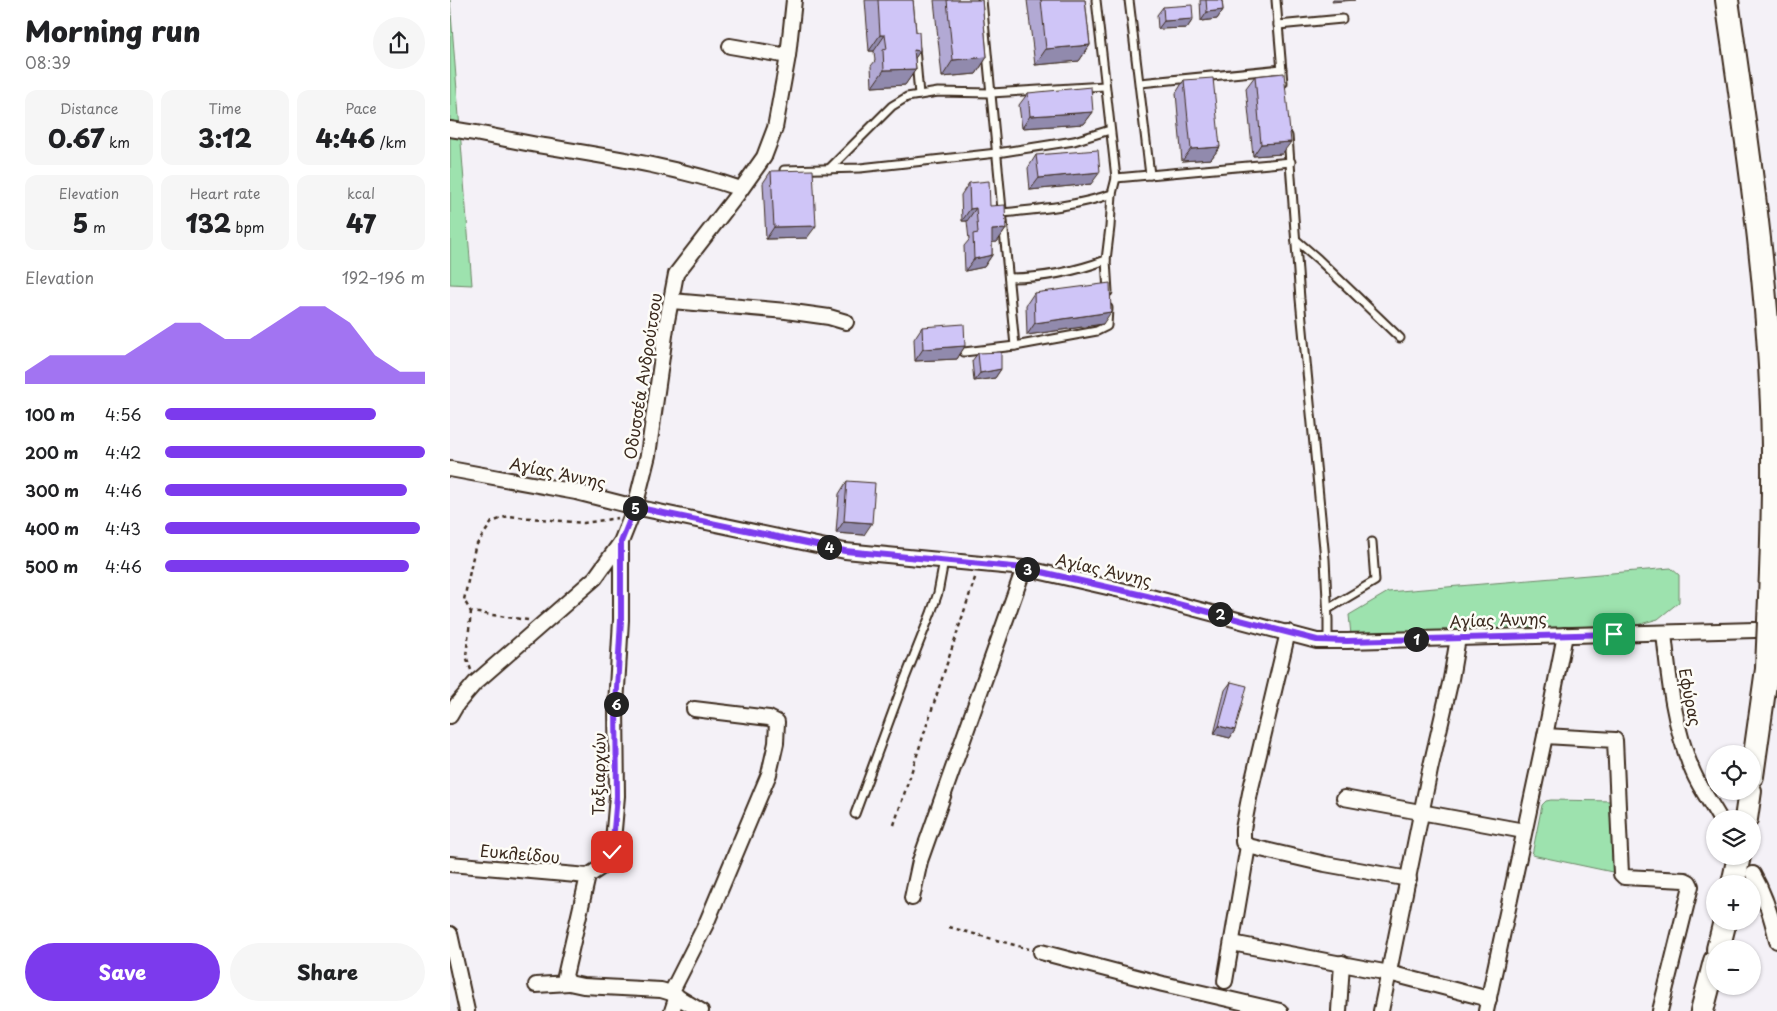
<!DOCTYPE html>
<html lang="en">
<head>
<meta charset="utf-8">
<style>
	:root { --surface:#fff; --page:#f6f6f6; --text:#202124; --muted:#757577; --accent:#7c3aed }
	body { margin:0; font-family:"Playpen Sans",sans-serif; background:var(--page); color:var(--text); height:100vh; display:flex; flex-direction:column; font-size:19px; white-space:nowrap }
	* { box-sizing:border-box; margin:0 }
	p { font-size:16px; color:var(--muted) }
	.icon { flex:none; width:28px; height:28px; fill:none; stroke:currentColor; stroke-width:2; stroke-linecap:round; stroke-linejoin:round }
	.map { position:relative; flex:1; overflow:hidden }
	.details { display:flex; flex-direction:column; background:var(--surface); width:450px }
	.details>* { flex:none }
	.controls { position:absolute; left:1256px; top:745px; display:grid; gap:10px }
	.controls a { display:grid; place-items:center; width:55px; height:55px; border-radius:50%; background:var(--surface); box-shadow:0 1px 4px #0004; font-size:25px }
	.pin { position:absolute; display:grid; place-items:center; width:42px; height:42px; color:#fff; margin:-21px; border-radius:10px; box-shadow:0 2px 8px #0006 }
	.km { position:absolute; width:25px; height:25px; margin:-12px; border-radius:50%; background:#222; color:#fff; font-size:14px; line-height:25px; text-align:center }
	.round { display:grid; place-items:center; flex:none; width:52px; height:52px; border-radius:26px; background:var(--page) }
	.summary { display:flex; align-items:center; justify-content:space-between; height:85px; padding:0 25px }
	h1 { font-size:28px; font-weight:800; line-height:38px }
	.metrics { display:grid; grid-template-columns:repeat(3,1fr); gap:8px; height:85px; padding:5px 25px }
	.metrics div { display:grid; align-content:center; border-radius:12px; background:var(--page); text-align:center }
	.metrics b { font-size:25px; font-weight:800 }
	.metrics small { font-size:14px; font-weight:400 }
	.metrics p { font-size:14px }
	.chart { height:140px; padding:10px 25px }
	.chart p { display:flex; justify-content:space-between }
	.chart svg { width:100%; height:90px; margin-top:5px; fill:var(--accent); opacity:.7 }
	.primary-button { display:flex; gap:10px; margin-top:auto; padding:10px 25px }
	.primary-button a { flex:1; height:58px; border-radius:30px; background:var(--accent); color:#fff; font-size:20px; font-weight:800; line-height:58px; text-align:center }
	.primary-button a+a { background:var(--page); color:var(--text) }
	ul { padding:0 25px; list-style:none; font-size:16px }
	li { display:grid; grid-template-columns:80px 60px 1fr; align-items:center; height:38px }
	li i { height:12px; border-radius:6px; background:var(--accent) }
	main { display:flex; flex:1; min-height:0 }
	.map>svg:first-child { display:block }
	.green { fill:#9de2ae; stroke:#6c8666 }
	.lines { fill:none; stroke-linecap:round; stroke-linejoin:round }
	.service-casing { stroke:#3b2a1e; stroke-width:11 }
	.minor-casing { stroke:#3b2a1e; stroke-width:18 }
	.trunk-casing { stroke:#3b2a1e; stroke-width:26 }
	.path { stroke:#3b2a1e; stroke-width:2.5; stroke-dasharray:4 4; stroke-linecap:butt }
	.service { stroke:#fdfcf7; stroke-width:7 }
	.minor { stroke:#fdfcf7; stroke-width:14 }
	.trunk { stroke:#fdfcf7; stroke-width:22 }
	.trunk-bridge-casing { stroke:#3b2a1e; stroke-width:26; stroke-linecap:butt }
	.trunk-bridge { stroke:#fdfcf7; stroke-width:22 }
	.wall { fill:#b2a9d4; stroke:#3b2a1e }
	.shaded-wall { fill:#918aad; stroke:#3b2a1e }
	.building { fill:#cfc5f7; stroke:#3b2a1e }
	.route-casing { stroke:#fff; stroke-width:10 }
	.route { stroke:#7c3aed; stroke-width:6 }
	.labels { text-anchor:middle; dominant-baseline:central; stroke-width:5; stroke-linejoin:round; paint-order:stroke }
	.street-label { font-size:16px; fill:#3b2a1e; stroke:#fdfcf7 }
</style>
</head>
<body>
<main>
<section class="details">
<div class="summary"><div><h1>Morning run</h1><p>08:39</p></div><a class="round"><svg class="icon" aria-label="share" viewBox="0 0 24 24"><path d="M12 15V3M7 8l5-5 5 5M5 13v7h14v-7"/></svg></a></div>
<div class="metrics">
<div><p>Distance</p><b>0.67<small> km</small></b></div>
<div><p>Time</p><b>3:12</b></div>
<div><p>Pace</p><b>4:46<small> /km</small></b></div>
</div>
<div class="metrics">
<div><p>Elevation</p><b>5<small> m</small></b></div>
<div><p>Heart rate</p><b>132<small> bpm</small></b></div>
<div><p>kcal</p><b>47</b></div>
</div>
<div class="chart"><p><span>Elevation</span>192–196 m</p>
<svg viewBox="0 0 160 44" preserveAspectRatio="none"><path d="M0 44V38L10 30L20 30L30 30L40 30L50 22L60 14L70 14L80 22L90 22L100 14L110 6L120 6L130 14L140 30L150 38L160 38V44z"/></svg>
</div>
<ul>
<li><b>100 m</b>4:56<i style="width:81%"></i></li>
<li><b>200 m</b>4:42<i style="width:100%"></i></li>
<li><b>300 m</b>4:46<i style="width:93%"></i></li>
<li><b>400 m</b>4:43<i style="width:98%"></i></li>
<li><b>500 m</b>4:46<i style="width:94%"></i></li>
</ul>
<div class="primary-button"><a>Save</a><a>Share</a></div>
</section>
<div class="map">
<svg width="1327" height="1011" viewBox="0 0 1327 1011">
	<rect width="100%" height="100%" fill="#f4f1f7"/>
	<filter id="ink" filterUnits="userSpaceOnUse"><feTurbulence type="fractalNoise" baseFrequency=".02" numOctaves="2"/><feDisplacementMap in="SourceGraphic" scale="10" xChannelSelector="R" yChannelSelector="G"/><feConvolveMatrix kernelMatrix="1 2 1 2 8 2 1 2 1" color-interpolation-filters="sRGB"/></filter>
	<g filter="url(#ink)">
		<g class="green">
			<path d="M 0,0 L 22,285 L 0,284 Z"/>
			<path d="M 1221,568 L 1229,575 L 1229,602 L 1208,619 L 1187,625 L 1001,630 L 901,635 L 899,615 L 938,592 Z"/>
			<path d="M 1101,800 L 1164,801 L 1167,873 L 1082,855 L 1092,805 L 1096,801 Z"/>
		</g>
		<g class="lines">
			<defs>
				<g id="service">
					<path d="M 532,0 L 565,346"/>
					<path d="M 646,0 L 666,178 L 841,162"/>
					<path d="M 679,0 L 700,175"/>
					<path d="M 826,0 L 833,83"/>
					<path d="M 828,25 L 892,19"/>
					<path d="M 465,48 L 469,95"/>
					<path d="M 690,83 L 832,69"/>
					<path d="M 838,136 L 850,299 L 875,559 L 878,620 L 878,641"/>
					<path d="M 379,169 L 442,106 L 457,97 L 488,92 L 541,93 L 655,86"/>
					<path d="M 334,170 L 410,168 L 547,153 L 624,141 L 660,130"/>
					<path d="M 553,213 C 590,209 626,206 662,194"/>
					<path d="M 846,240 L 868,259 L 950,338"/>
					<path d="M 559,278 C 593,278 624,272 656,260"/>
					<path d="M 658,292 L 656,260 L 660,227 L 662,194 L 666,178"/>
					<path d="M 514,352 L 565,346 L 647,331 L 657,326 L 658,308"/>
					<path d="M 878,609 L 925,581 L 922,542"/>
					<path d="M 405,814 L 454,681 L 481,613 L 488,593 L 494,561"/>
				</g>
				<g id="minor">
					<path d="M 280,46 L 338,56"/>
					<path d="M 0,129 C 31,133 63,141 94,146 C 160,157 228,167 291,189"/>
					<path d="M 222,301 L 336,311 L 379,317 L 396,322"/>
					<path d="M 0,469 L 126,492 L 185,507 L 395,551 L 574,568 L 697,596 L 867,641 L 897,641 L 1305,630"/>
					<path d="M 838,632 L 801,788 L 793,829 L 793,842 L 798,846 L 875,864 L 959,879"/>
					<path d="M 1214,633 C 1219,681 1224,728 1243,772 C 1250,788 1261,803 1270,819"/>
					<path d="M 0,716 L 7,704 L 25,683 L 145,578 L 171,542 L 185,507 L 198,455 L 217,321 L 226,274 L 287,195 L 314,157 L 325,128 L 338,56 L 344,0"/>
					<path d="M 1095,736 L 1165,740 L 1171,874 L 1174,877 L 1235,880 L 1239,882 L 1241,886 L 1210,1011"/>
					<path d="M 894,798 L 1074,831"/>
					<path d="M 0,864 L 138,876"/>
					<path d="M 1303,874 C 1315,895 1322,918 1327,941"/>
					<path d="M 138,876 L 150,868 L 162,852 L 167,796 L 166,705 L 171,620 L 171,542"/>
					<path d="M 138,876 L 115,976 L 119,983 L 133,986 L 211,990 L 221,993 L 251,1011"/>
					<path d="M 462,898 L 470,861 L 574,568"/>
					<path d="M 0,934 L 17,1011"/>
					<path d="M 782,943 L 939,973 L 1039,999"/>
					<path d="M 591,952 L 713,984 L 830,1011"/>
					<path d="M 775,981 L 798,846"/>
					<path d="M 86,985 L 119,983"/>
					<path d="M 221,993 L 256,924 L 319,774 L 326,743 L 327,722 L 319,718 L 244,709"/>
					<path d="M 222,1011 L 227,996"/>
					<path d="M 889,1011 L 892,963"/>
					<path d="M 931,1011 L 980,770 L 1001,679 L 1008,638"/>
					<path d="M 1036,1011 L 1095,736 L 1115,635"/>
				</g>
				<g id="trunk">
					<path d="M 1277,0 C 1295,127 1315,257 1321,385 C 1325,455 1323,527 1320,597"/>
					<path d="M 1302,776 L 1317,669"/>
					<path d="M 1296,819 L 1300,791"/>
					<path d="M 1283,884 L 1289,856"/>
					<path d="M 1268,949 L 1275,921"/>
					<path d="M 1252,1011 L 1265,961"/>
				</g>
			</defs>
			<use href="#service" class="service-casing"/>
			<use href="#minor" class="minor-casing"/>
			<use href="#trunk" class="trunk-casing"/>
			<g class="path">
				<path d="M 78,620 L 21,612 L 14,600 L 25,547 L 42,522 L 58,516 L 134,523 L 168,518"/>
				<path d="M 21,670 L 16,656 L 21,612"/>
				<path d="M 444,825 L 526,575"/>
				<path d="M 499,927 L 579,949"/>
			</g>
			<use href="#service" class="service"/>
			<use href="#minor" class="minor"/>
			<use href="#trunk" class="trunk"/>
			<defs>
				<path id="trunk-bridge" d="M 1317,669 L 1320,597"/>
			</defs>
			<use href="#trunk-bridge" class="trunk-bridge-casing"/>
			<use href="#trunk-bridge" class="trunk-bridge"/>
		</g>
		<g class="wall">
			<path d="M 415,0 L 463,0 L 466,32 L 470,51 L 465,58 L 466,69 L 455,85 L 422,87 L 421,66 L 425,61 L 424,51 L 419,51 Z"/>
			<path d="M 484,0 L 532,0 L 537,57 L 526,74 L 492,77 Z"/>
			<path d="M 577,0 L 635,0 L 640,45 L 629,61 L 585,65 Z"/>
			<path d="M 750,0 L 772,0 L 773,10 L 767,19 L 751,21 Z"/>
			<path d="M 713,7 L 743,19 L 737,28 L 708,29 L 707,15 Z"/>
			<path d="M 805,76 L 832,154 L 803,156 L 796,88 Z"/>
			<path d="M 734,80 L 770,147 L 761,159 L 732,161 L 726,93 Z"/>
			<path d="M 578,93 L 643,112 L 634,124 L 572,128 L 569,105 Z"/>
			<path d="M 586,155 L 641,184 L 580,190 L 578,168 Z"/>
			<path d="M 321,171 L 357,238 L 316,239 L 313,183 Z"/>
			<path d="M 519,183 L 540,206 L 556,229 L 547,242 L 542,242 L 542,255 L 534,267 L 515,271 L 514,246 L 519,240 L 517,221 L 512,221 L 511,195 Z"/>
			<path d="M 584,293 L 653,324 L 577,335 L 576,305 Z"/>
			<path d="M 472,327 L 515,346 L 507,359 L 465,361 L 464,339 Z"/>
			<path d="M 528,353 L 551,369 L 545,378 L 524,381 L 522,361 Z"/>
			<path d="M 397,481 L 414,535 L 386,533 L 389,494 Z"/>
			<path d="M 781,682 L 785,730 L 780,738 L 764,734 L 775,690 Z"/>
		</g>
		<g class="shaded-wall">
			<path d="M 883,0 L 905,0 L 882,2 Z"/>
			<path d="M 773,10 L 767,19 L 751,21 L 757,12 Z"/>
			<path d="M 743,19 L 737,28 L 708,29 L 714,21 Z"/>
			<path d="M 430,35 L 435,35 L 424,51 L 419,51 Z"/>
			<path d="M 640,45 L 629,61 L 585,65 L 596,49 Z"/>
			<path d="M 464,50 L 470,51 L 459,67 Z"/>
			<path d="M 537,57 L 526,74 L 492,77 L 503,60 Z"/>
			<path d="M 466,69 L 455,85 L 422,87 L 434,70 Z"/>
			<path d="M 643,112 L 634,124 L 572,128 L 580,116 Z"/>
			<path d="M 841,142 L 832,154 L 803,156 L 811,144 Z"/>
			<path d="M 770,147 L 761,159 L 732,161 L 741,149 Z"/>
			<path d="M 650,172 L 641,184 L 580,190 L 589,178 Z"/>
			<path d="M 526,208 L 517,221 L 512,221 L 520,209 Z"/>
			<path d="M 366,226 L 357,238 L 316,239 L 324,227 Z"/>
			<path d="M 556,229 L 547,242 L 533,243 L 542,230 Z"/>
			<path d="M 542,255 L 534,267 L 515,271 L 524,259 Z"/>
			<path d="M 661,312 L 653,324 L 577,335 L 585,323 Z"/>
			<path d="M 515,346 L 507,359 L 465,361 L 473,349 Z"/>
			<path d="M 551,369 L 545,378 L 524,381 L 530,373 Z"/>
			<path d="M 394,521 L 422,523 L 414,535 L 386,533 Z"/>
			<path d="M 769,726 L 785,730 L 780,738 L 764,734 Z"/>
		</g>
		<g class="building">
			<path d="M 428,0 L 463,0 L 466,32 L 469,32 L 470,51 L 464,50 L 466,69 L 434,70 L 433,50 L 437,49 L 435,35 L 430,35 Z"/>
			<path d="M 497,0 L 532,0 L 537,57 L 503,60 Z"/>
			<path d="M 591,0 L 635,0 L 640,45 L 596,49 Z"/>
			<path d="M 756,0 L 772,0 L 773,10 L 757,12 Z"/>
			<path d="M 742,5 L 743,19 L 714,21 L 713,7 Z"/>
			<path d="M 834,73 L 841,142 L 811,144 L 805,76 Z"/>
			<path d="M 763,78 L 770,147 L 741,149 L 734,80 Z"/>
			<path d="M 641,87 L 643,112 L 580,116 L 578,93 Z"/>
			<path d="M 648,150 L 650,172 L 589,178 L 586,155 Z"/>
			<path d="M 363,170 L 366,226 L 324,227 L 321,171 Z"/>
			<path d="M 539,181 L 540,206 L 555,205 L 556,229 L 542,230 L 542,255 L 524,259 L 523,234 L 528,233 L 526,208 L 520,209 L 519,183 Z"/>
			<path d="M 660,283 L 661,312 L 585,323 L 584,293 Z"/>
			<path d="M 514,324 L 515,346 L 473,349 L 472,327 Z"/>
			<path d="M 551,352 L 551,369 L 530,373 L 528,353 Z"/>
			<path d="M 397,481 L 425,483 L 422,523 L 394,521 Z"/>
			<path d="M 781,682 L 797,686 L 785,730 L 769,726 Z"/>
		</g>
	</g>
	<g class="lines" filter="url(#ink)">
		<defs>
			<path id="route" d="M 162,852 L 167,796 L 166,705 L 171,620 L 171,542 L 185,507 L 395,551 L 574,568 L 697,596 L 867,640 L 897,641 L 1164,634"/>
		</defs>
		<use href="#route" class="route-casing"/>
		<use href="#route" class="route"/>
	</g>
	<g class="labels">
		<g class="street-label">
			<text transform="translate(192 376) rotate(-81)">Οδυσσέα Ανδρούτσου</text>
			<text transform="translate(108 472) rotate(12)">Αγίας Άννης</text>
			<text transform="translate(654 569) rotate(13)">Αγίας Άννης</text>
			<text transform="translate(1048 619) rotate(-2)">Αγίας Άννης</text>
			<text transform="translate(1241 697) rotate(79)">Εφύρας</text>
			<text transform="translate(148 774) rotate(-89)">Ταξιαρχών</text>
			<text transform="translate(70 853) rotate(5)">Ευκλείδου</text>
		</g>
	</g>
</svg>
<div class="controls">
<a><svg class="icon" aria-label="locate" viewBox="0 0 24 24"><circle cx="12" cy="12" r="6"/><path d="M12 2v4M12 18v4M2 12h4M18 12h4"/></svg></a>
<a><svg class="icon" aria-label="layers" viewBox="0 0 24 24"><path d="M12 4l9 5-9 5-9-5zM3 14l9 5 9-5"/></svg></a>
<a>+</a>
<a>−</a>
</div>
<div class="pin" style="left:1164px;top:634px;background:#1e9e55"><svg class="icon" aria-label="arrive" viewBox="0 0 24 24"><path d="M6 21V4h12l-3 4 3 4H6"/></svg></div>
<div class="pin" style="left:162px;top:852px;background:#d93025"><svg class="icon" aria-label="check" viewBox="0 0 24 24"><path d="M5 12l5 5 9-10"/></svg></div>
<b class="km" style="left:966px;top:639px">1</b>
<b class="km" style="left:770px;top:614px">2</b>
<b class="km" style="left:577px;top:569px">3</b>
<b class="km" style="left:379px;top:547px">4</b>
<b class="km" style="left:185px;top:508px">5</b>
<b class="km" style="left:166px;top:704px">6</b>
</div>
</main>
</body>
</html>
